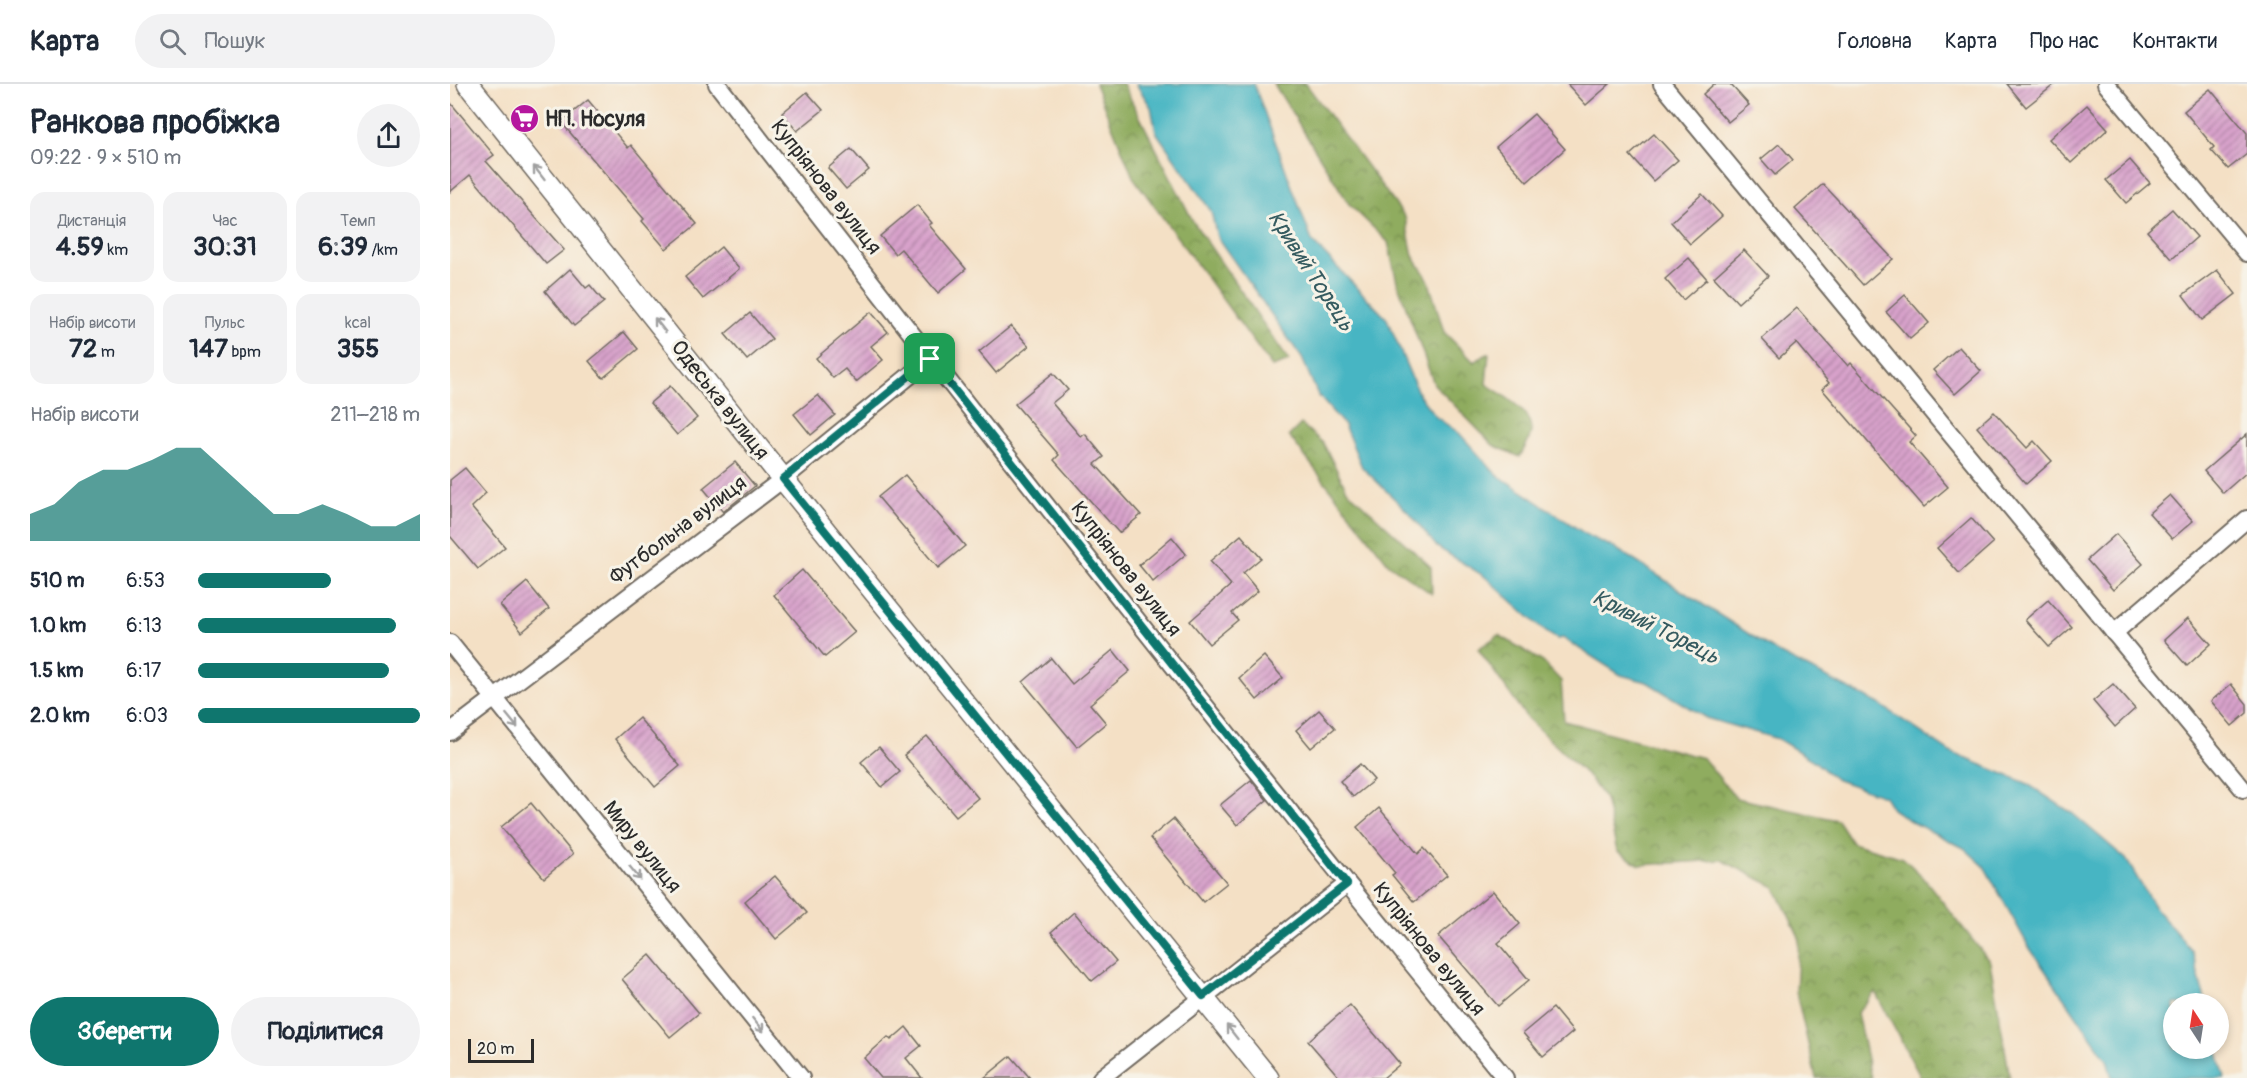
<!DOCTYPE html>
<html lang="uk">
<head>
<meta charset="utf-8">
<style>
	:root { --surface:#fff; --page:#f2f2f3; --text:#1f2937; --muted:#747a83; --line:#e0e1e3; --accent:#0f766e }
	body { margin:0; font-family:Pangolin,sans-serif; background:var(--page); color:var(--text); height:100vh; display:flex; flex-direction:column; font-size:22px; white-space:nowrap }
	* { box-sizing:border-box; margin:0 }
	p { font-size:20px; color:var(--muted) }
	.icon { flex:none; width:33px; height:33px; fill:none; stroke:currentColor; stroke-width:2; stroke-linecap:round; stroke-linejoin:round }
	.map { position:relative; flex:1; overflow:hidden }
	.drawer { display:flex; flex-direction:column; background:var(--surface); width:450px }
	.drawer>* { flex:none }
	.needle { width:39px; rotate:348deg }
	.tools { position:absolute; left:1713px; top:909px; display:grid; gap:12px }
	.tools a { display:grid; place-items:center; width:66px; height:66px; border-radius:50%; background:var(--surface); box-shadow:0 3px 9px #0003; font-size:30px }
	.scale { position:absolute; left:18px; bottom:15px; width:66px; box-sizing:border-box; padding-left:6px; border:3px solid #2b2b2b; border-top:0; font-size:16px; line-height:21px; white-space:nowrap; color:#2b2b2b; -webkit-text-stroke:4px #f7f3e8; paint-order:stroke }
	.pin { position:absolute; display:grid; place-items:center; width:51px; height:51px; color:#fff; margin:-26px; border-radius:12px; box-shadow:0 3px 9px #0006 }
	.round { display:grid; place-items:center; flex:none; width:63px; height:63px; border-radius:32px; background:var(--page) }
	.headline { display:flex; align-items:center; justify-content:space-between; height:102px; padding:0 30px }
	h1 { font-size:33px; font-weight:800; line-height:45px }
	.stats { display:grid; grid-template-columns:repeat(3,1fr); gap:9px; height:102px; padding:6px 30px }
	.stats div { display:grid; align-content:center; border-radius:15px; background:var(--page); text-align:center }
	.stats b { font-size:26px; font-weight:800 }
	.stats small { font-size:16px; font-weight:400 }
	.stats p { font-size:16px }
	.chart { height:168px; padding:12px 30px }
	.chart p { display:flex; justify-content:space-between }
	.chart svg { width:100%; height:108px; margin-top:6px; fill:var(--accent); opacity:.7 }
	.cta { display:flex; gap:12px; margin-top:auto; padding:12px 30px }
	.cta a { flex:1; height:69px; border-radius:36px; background:var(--accent); color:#fff; font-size:24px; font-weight:800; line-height:69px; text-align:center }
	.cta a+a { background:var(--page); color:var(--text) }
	ul { padding:0 30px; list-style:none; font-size:20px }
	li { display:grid; grid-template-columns:96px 72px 1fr; align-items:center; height:45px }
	li i { height:15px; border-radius:8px; background:var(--accent) }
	header { display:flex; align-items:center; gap:36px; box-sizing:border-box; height:84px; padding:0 30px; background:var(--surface); border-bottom:2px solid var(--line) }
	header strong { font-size:28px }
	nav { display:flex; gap:33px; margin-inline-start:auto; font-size:21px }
	.search { width:420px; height:54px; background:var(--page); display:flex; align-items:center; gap:15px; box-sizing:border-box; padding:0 21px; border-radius:33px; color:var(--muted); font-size:22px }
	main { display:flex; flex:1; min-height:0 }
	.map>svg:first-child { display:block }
	.forest { fill:url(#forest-crowns); stroke:#5d6c44; stroke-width:1.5 }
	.water { fill:#47b5c3; stroke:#397077; stroke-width:1.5 }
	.building { fill:url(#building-hatch) }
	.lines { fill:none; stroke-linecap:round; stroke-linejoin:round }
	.minor-casing { stroke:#716a61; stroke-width:20 }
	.tertiary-casing { stroke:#716a61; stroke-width:24 }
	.minor { stroke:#fff; stroke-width:16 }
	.tertiary { stroke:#fff; stroke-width:21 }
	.oneway { stroke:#a0a0a0 }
	.route-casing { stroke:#fff; stroke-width:12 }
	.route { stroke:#0f766e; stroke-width:8 }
	.labels { text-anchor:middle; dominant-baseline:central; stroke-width:6; stroke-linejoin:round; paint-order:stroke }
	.poi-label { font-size:21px; font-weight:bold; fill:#2b2b2b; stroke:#f7f3e8; text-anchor:start }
	.street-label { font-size:21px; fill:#2b2b2b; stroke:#f7f3e8 }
	.water-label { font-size:22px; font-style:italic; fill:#355b60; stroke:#f7f3e8 }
</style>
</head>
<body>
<header>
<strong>Карта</strong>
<div class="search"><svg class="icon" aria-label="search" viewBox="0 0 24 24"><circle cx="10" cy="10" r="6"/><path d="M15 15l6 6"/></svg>Пошук</div>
<nav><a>Головна</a><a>Карта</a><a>Про нас</a><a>Контакти</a></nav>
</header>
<main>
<section class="drawer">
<div class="headline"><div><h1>Ранкова пробіжка</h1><p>09:22 · 9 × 510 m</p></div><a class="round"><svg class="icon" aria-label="share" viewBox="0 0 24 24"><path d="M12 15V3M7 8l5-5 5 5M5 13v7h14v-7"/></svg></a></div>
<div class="stats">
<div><p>Дистанція</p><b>4.59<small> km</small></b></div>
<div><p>Час</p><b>30:31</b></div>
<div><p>Темп</p><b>6:39<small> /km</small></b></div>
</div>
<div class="stats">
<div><p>Набір висоти</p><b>72<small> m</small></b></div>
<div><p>Пульс</p><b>147<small> bpm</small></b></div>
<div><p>kcal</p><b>355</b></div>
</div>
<div class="chart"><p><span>Набір висоти</span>211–218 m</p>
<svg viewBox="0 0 160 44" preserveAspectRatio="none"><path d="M0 44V33L10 29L20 20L30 15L40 15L50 11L60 6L70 6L80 15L90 24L100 33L110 33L120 29L130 33L140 38L150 38L160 33V44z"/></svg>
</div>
<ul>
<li><b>510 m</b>6:53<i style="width:60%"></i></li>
<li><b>1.0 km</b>6:13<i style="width:89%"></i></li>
<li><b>1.5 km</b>6:17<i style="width:86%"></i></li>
<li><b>2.0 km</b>6:03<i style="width:100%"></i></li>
</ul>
<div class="cta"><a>Зберегти</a><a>Поділитися</a></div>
</section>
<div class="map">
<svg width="1797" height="994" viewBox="0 0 1797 994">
	<defs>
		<pattern id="forest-crowns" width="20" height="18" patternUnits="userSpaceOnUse" patternTransform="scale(1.5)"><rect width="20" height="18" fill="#8fac5e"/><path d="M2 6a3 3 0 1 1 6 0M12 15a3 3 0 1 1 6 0" fill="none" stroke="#758c4e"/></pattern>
		<pattern id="building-hatch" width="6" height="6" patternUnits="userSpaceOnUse" patternTransform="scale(1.5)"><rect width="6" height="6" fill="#d8a2cb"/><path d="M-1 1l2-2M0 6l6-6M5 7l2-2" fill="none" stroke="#af84a5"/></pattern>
	</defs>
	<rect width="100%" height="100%" fill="#f7f3e8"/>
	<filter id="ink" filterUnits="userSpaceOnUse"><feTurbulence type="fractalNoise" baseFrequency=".0167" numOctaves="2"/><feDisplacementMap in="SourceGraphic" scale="12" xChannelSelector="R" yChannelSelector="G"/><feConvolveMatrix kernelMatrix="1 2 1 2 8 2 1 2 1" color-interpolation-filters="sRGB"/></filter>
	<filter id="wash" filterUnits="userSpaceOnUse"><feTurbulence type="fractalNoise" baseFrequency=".008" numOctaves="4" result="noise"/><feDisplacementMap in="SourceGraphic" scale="24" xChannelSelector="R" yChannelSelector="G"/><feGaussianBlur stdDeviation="1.35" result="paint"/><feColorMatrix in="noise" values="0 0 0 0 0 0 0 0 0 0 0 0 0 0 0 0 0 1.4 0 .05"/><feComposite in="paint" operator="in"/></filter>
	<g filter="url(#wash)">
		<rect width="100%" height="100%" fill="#f4e0c5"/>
		<g class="forest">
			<path d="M 645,0 L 673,0 L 744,139 L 839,277 L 822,283 L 683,93 Z"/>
			<path d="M 824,0 L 856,0 L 955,133 L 963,172 L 978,195 L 994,248 L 1024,278 L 1039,269 L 1036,300 C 1051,310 1082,326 1081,347 C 1081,355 1073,366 1070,373 L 1043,361 L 984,300 L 947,198 L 938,158 L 899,120 Z"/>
			<path d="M 851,340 L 873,359 L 897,406 L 981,483 L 982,510 L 939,480 L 839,352 Z"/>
			<path d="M 1049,551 L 1093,578 L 1111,597 L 1114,637 L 1253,674 L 1286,714 L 1387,736 L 1402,759 L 1453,774 L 1473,793 L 1540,878 L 1560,994 L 1471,994 L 1425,908 L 1407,929 L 1421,994 L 1366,994 L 1346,908 L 1349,853 L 1325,803 L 1272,776 L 1190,781 L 1167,767 L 1155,715 L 1139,693 L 1077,634 L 1028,565 Z"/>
		</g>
		<path class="water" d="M 686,0 L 804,0 L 862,157 L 937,235 L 969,311 L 986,333 L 1009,349 L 1046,390 L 1140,453 L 1165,464 L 1330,570 L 1429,620 L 1500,668 L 1576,699 L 1622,729 L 1676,775 L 1705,824 L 1742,867 L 1756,919 L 1724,920 L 1724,964 L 1767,965 L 1775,994 L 1662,994 L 1657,976 L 1579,863 L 1534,782 L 1514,764 L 1462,738 L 1442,725 L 1434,712 L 1385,695 L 1364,677 L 1328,655 L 1256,634 L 1197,598 L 1171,591 L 1113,554 L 1107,555 L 1096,548 L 1034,492 L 987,463 L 961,431 L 912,383 L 894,341 L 868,311 L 852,274 L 767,153 L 761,127 L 706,48 L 701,23 Z"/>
		<g id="blocks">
			<g class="building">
				<path d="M 1117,0 L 1160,0 L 1136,21 Z"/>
				<path d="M 1264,0 L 1280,0 L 1299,21 L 1278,38 L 1253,10 Z"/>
				<path d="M 1557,0 L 1605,0 L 1576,23 Z"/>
				<path d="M 1760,5 L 1797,49 L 1797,70 L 1778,85 L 1761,66 L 1764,63 L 1734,27 Z"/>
				<path d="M 357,8 L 373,26 L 347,47 L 332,29 Z"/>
				<path d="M 138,16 L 178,64 L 181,61 L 247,140 L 216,165 L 192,137 L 194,135 L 111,38 Z"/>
				<path d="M 0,18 L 44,71 L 36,77 L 114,166 L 96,180 L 20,91 L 0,108 Z"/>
				<path d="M 1637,21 L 1658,45 L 1621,79 L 1599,55 Z"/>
				<path d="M 1084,30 L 1115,65 L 1077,98 L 1046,63 Z"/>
				<path d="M 1204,50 L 1228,76 L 1203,97 L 1180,71 Z"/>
				<path d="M 1329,60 L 1343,76 L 1325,91 L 1311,75 Z"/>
				<path d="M 401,65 L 419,86 L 396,105 L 378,84 Z"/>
				<path d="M 1680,76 L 1700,99 L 1676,119 L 1656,96 Z"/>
				<path d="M 1373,100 L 1443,175 L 1413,201 L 1345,125 Z"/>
				<path d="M 1252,110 L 1272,132 L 1240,160 L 1221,138 Z"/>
				<path d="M 467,121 L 482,139 L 479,141 L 516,185 L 488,209 L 451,165 L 445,170 L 430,152 Z"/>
				<path d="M 1722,125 L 1747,153 L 1722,175 L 1697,147 Z"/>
				<path d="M 271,163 L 289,185 L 253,215 L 235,193 Z"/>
				<path d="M 1294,166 L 1318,192 L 1288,219 L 1264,193 Z"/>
				<path d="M 1239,174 L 1257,195 L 1233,216 L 1215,195 Z"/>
				<path d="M 120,185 L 136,204 L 140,201 L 154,218 L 124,242 L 95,207 Z"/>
				<path d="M 1767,186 L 1786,210 L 1752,236 L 1733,211 Z"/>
				<path d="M 1455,211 L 1479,239 L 1460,255 L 1436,228 Z"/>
				<path d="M 1347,224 L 1398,282 L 1401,279 L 1466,352 L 1459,358 L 1498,403 L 1474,423 L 1372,305 L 1379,299 L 1346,259 L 1329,274 L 1312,255 Z"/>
				<path d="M 421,228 L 438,248 L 421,262 L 433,276 L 406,298 L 395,285 L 383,294 L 366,274 Z"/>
				<path d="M 300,229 L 322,255 L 297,276 L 275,250 Z"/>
				<path d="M 561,242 L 579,262 L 546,289 L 529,268 Z"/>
				<path d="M 174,248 L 188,265 L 153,294 L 139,277 Z"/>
				<path d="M 1509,263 L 1531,287 L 1505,310 L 1483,286 Z"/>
				<path d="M 603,289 L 618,306 L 602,319 L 631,353 L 635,350 L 654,373 L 645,380 L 691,431 L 669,449 L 604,376 L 609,371 L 565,320 Z"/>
				<path d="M 220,302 L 247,334 L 227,351 L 200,319 Z"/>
				<path d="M 368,311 L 385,331 L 361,351 L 344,330 Z"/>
				<path d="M 1544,328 L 1577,364 L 1584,357 L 1602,377 L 1576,400 L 1527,343 Z"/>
				<path d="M 1797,350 L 1797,388 L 1773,409 L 1754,387 Z"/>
				<path d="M 285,378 L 305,402 L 273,428 L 253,404 Z"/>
				<path d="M 15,384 L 36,409 L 21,423 L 55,463 L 28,485 L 0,452 L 0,396 Z"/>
				<path d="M 455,391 L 515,462 L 488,484 L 428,413 Z"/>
				<path d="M 1720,411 L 1743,437 L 1722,455 L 1699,429 Z"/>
				<path d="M 1521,434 L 1543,459 L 1509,489 L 1487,464 Z"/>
				<path d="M 1666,450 L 1693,480 L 1663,506 L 1637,476 Z"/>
				<path d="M 791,451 L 811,474 L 793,489 L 808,507 L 782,529 L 788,536 L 759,560 L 740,537 L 781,501 L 760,477 Z"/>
				<path d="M 722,453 L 736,470 L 703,498 L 689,481 Z"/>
				<path d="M 352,486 L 405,548 L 375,573 L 324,511 Z"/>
				<path d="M 77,498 L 99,525 L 72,548 L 50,521 Z"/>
				<path d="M 1598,516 L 1622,543 L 1599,563 L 1575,536 Z"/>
				<path d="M 1738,534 L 1761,560 L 1737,582 L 1714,556 Z"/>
				<path d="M 663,566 L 680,587 L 640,620 L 656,639 L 627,663 L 573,598 L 601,574 L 622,600 Z"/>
				<path d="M 814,572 L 833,594 L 807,616 L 789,594 Z"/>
				<path d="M 1663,600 L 1685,625 L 1665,643 L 1643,617 Z"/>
				<path d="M 1781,600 L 1797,620 L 1797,629 L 1782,642 L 1761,617 Z"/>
				<path d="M 869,626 L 885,644 L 861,664 L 846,646 Z"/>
				<path d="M 189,634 L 230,682 L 205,703 L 165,655 Z"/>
				<path d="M 477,652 L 528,714 L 506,732 L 454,671 Z"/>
				<path d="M 429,663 L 450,688 L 432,703 L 411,678 Z"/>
				<path d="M 910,680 L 924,696 L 903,713 L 890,697 Z"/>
				<path d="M 801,696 L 817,716 L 787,741 L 770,721 Z"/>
				<path d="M 81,719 L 123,770 L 94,794 L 51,743 Z"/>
				<path d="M 929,724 L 968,770 L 974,764 L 997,791 L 964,818 L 942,791 L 945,789 L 907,743 Z"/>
				<path d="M 723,735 L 777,799 L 753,818 L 700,754 Z"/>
				<path d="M 325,792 L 357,829 L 326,855 L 295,817 Z"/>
				<path d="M 1043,807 L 1070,840 L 1048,859 L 1079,896 L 1048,922 L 988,852 Z"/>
				<path d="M 624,828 L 666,878 L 642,897 L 601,848 Z"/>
				<path d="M 200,871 L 249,929 L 220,953 L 172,895 Z"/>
				<path d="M 900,921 L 950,980 L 933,994 L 890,994 L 858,957 Z"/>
				<path d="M 1103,924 L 1123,948 L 1093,973 L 1073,949 Z"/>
				<path d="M 456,943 L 471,962 L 456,974 L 472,994 L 431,994 L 414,974 L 438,953 L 441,956 Z"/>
				<path d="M 561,972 L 580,994 L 534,994 Z"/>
			</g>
		</g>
	</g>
	<g filter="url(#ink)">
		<use href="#blocks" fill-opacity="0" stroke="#716a61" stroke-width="1.5"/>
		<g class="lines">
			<defs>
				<g id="minor">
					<path d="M 267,0 C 526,334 788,667 1055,994"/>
					<path d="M 1212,0 L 1793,705"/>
					<path d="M 1656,0 L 1797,169"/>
					<path d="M 1664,549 L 1797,435"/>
					<path d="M 0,559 L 351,994"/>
					<path d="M 0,648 L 333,395 L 480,275"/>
					<path d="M 651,994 L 897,800"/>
				</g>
				<path id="tertiary" d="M 18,0 L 333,395 L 818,994"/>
			</defs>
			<use href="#minor" class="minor-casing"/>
			<use href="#tertiary" class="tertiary-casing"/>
			<use href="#minor" class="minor"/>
			<use href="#tertiary" class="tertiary"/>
		</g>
		<defs><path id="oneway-shaft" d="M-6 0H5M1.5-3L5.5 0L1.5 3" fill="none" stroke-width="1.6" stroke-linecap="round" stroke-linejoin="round" transform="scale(1.5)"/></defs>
		<g class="oneway">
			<use href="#oneway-shaft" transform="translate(89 89) rotate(-128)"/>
			<use href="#oneway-shaft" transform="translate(210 241) rotate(-128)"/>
			<use href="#oneway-shaft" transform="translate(62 637) rotate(51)"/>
			<use href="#oneway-shaft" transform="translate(185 789) rotate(51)"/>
			<use href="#oneway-shaft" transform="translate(308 941) rotate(51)"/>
			<use href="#oneway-shaft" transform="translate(782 948) rotate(-128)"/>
		</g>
	</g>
	<g class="lines" filter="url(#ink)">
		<defs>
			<path id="route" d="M 480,275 L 897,800 L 753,912 L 333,395 Z"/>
		</defs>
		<use href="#route" class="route-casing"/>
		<use href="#route" class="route"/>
	</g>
	<defs>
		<symbol id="supermarket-disc" viewBox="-11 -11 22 22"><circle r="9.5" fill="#b5179e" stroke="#f7f3e8"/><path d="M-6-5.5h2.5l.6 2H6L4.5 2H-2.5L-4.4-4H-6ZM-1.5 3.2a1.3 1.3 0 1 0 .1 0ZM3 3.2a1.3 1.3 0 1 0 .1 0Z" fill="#fff"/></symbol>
	</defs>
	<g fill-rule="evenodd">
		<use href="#supermarket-disc" x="58" y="18" width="33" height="33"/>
	</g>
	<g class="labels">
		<g class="poi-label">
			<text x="95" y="35">НП. Носуля</text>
		</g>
		<g class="street-label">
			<text transform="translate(376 103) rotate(52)">Купріянова вулиця</text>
			<text transform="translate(270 316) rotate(52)">Одеська вулиця</text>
			<text transform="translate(228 446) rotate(-37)">Футбольна вулиця</text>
			<text transform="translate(676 485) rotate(52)">Купріянова вулиця</text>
			<text transform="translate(192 763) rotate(51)">Миру вулиця</text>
			<text transform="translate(979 865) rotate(51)">Купріянова вулиця</text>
		</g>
		<g class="water-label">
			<text transform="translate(861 187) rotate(57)">Кривий Торець</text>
			<text transform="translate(1206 543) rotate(27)">Кривий Торець</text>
		</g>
	</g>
</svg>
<div class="tools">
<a><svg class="needle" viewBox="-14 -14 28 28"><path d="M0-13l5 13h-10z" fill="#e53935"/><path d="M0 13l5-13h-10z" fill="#747a83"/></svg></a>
</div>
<div class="scale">20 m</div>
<div class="pin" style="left:480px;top:275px;background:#1e9e55"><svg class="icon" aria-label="arrive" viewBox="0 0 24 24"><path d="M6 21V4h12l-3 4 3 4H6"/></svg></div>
</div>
</main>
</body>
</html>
